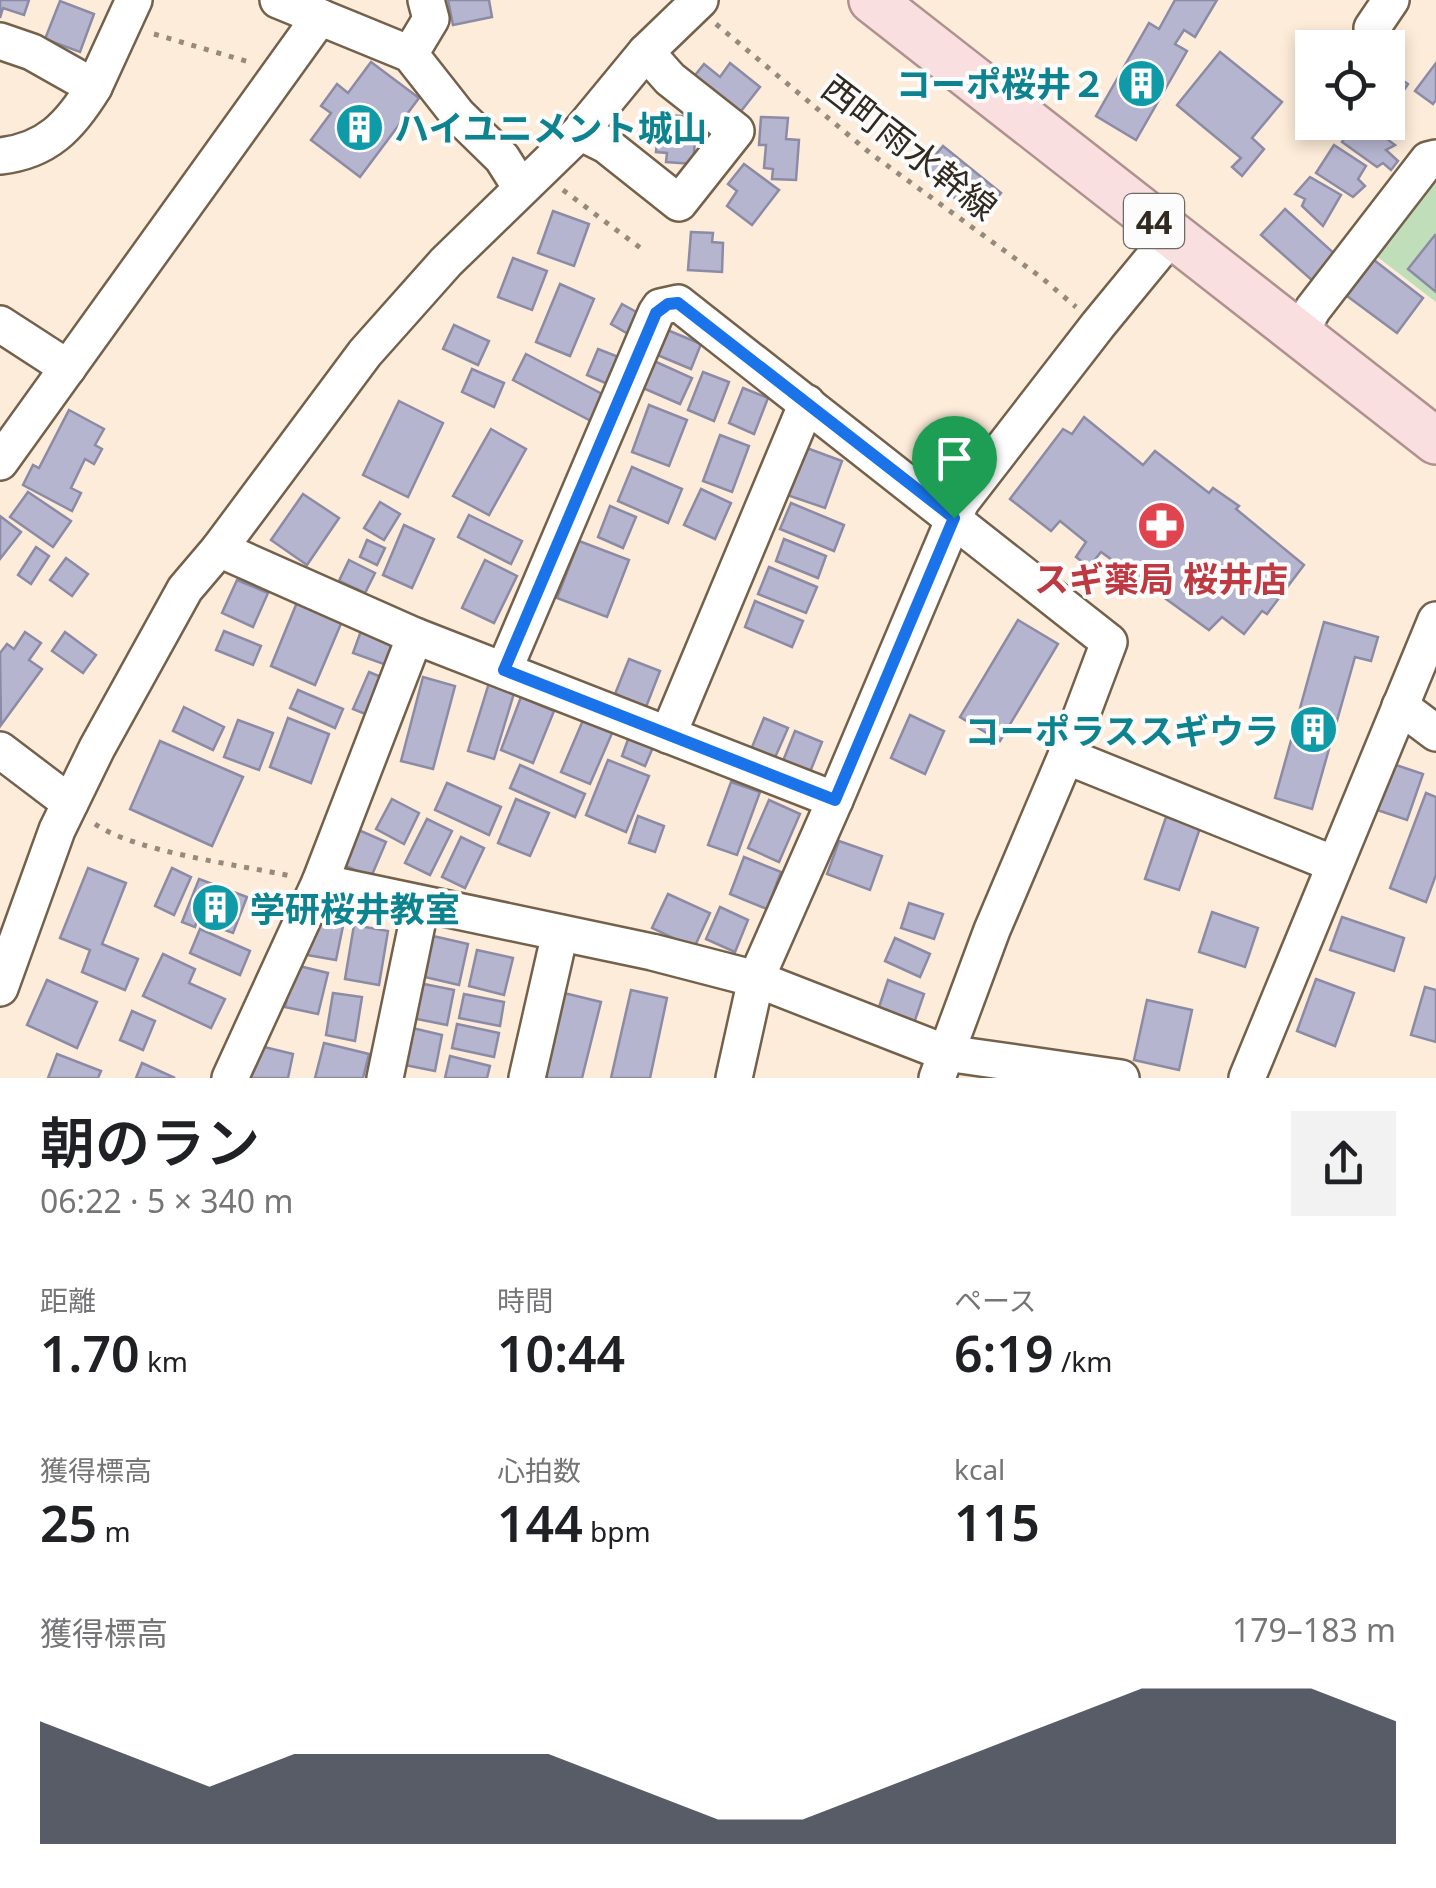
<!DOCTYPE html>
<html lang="ja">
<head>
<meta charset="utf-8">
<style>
	:root { --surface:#fff; --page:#f2f2f2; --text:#202124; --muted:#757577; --accent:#111827 }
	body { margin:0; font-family:"Noto Sans","Noto Sans JP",sans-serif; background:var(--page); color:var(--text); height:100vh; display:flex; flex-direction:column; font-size:38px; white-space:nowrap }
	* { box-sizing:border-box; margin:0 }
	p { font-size:32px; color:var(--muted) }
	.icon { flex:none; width:55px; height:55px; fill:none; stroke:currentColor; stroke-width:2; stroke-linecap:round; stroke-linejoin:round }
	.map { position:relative; height:1078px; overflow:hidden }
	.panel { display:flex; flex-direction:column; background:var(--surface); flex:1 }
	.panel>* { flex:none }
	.controls { position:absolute; left:1295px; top:30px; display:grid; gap:20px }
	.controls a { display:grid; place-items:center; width:110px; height:110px; border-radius:0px; background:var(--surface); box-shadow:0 5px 15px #0003; font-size:50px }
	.pin { position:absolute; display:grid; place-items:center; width:85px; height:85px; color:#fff; margin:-102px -42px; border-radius:50% 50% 50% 0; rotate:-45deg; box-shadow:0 0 10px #0007 }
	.pin .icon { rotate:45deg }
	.round { display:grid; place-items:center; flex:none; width:105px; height:105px; border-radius:0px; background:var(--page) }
	.headline { display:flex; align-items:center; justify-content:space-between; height:170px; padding:0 40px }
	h1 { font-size:55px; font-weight:600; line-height:75px }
	.metrics { display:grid; grid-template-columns:repeat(3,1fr); gap:15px; height:170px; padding:10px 40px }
	.metrics div { display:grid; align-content:center }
	.metrics b { font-size:50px; font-weight:600 }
	.metrics small { font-size:28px; font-weight:400 }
	.metrics p { font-size:28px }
	.chart { height:280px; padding:20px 40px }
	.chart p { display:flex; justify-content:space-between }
	.chart svg { width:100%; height:180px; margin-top:10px; fill:var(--accent); opacity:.7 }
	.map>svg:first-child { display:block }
	.green { fill:#c0deba }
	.building { fill:#b6b5d0; stroke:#8c8ba5; stroke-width:2.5 }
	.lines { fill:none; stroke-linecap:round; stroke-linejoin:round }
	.minor-casing { stroke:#73614c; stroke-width:40 }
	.major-casing { stroke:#b1918f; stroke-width:50 }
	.path { stroke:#968a7c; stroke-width:5; stroke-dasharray:5 8; stroke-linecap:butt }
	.minor { stroke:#fff; stroke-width:35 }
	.major { stroke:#f9dfdf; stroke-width:45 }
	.route-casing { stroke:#fff; stroke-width:20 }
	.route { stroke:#1a73e8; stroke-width:12 }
	.labels { text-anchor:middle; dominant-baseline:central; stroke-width:8; stroke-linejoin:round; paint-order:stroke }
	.shield { fill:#fcfcfc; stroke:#6f6963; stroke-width:2.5 }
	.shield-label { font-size:32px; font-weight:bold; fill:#322a21 }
	.culture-label { font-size:35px; font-weight:bold; fill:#0d838f; stroke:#fcfcfc; text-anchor:end }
	.street-label { font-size:35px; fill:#322a21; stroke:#fcfcfc }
	.health-label { font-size:35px; font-weight:bold; fill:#be3a42; stroke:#fcfcfc }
</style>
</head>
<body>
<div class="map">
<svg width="1436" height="1078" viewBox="0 0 1436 1078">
	<rect width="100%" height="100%" fill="#fdecd9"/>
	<path class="green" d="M 1436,175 L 1436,302 L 1375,255 Z"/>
	<g class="building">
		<path d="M 0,0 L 29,0 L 24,15 L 3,8 L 0,18 Z"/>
		<path d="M 448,0 L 489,0 L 492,17 L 453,25 Z"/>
		<path d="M 1175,0 L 1217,0 L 1195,37 L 1184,30 L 1175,44 L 1187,51 L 1136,140 L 1096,116 L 1149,23 L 1159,29 Z"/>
		<path d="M 60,1 L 94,14 L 80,52 L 45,39 Z"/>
		<path d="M 1375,32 L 1403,51 L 1389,71 L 1408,84 L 1398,99 L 1390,93 L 1388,97 L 1388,48 L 1365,48 Z"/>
		<path d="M 1220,52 L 1282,102 L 1252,138 L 1264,149 L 1242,176 L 1232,167 L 1241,158 L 1177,105 Z"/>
		<path d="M 371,62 L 419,98 L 360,177 L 311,140 L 331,113 L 321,106 L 337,84 L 348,93 Z"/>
		<path d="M 730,63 L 760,87 L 738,115 L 692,79 L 704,64 L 720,77 Z"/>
		<path d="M 1436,63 L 1436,100 L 1433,104 L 1415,91 Z"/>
		<path d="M 665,115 L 697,117 L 693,164 L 666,162 L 667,153 L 656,152 L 659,123 L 664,122 Z"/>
		<path d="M 761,117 L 788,118 L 786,139 L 799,140 L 796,180 L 772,179 L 773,169 L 764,168 L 766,145 L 759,145 Z"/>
		<path d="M 1356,122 L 1364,122 L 1395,145 L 1386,150 L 1398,161 L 1391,170 L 1383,163 L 1377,167 L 1342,142 Z"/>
		<path d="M 1334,145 L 1366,166 L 1358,179 L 1365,186 L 1353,197 L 1316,173 Z"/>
		<path d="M 943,146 L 1001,193 L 980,219 L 922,171 Z"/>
		<path d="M 744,164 L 779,190 L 752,225 L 727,206 L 737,191 L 728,184 Z"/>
		<path d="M 1310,177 L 1341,195 L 1323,226 L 1302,206 L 1305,199 L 1295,194 Z"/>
		<path d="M 1285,209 L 1337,256 L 1314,282 L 1261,235 Z"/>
		<path d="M 553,211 L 589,224 L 574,266 L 538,253 Z"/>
		<path d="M 691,232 L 713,233 L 712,242 L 723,243 L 722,272 L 688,270 Z"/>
		<path d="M 1435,235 L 1436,236 L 1436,292 L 1408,269 Z"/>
		<path d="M 513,258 L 547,271 L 532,310 L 498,297 Z"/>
		<path d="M 1374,260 L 1423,298 L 1397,333 L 1347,296 Z"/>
		<path d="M 560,284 L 594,299 L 570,356 L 536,342 Z"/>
		<path d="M 622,304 L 640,314 L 630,335 L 611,324 Z"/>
		<path d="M 454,325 L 489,341 L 478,365 L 443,349 Z"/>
		<path d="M 665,329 L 701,344 L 691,369 L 655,354 Z"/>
		<path d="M 598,349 L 621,358 L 610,385 L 587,375 Z"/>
		<path d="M 526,354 L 606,396 L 593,422 L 513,380 Z"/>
		<path d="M 654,361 L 692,378 L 680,404 L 643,388 Z"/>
		<path d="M 472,369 L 504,383 L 494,407 L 462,392 Z"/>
		<path d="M 703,372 L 729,382 L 714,421 L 688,410 Z"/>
		<path d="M 743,388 L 768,398 L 754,434 L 729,423 Z"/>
		<path d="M 399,401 L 443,423 L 408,497 L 363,475 Z"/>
		<path d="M 649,405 L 687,420 L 669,466 L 632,452 Z"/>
		<path d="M 69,410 L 104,429 L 95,445 L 102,449 L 94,464 L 85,459 L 71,488 L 81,493 L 72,511 L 23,485 L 33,465 L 39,468 Z"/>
		<path d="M 1084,417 L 1143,465 L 1155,451 L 1209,493 L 1213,488 L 1239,506 L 1236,509 L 1304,565 L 1267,614 L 1262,611 L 1244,634 L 1222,617 L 1209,630 L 1101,552 L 1089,567 L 1076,557 L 1086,542 L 1060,521 L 1051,531 L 1010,499 L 1063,429 L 1072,434 Z"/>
		<path d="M 491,429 L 526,449 L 489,515 L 453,496 Z"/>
		<path d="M 720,435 L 749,446 L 732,492 L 703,481 Z"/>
		<path d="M 804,447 L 842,461 L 825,508 L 787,495 Z"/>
		<path d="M 632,467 L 682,489 L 668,523 L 618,501 Z"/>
		<path d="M 701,489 L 731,503 L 715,539 L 684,525 Z"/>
		<path d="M 28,492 L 71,521 L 53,547 L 10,517 Z"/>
		<path d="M 303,494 L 339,518 L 307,565 L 271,540 Z"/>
		<path d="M 380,502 L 400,514 L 384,540 L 364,528 Z"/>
		<path d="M 791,503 L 844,525 L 834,551 L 780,529 Z"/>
		<path d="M 610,506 L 636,517 L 623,548 L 598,537 Z"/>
		<path d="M 469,515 L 522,541 L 511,564 L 458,537 Z"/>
		<path d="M 0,516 L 21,532 L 0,559 Z"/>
		<path d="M 404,525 L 434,539 L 412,588 L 383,575 Z"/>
		<path d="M 784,539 L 826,556 L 818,578 L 776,561 Z"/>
		<path d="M 367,540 L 385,548 L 377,565 L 360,557 Z"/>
		<path d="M 579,541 L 629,560 L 607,617 L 557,598 Z"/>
		<path d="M 36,547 L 49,556 L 31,584 L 18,575 Z"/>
		<path d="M 66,558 L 88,574 L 72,596 L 50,580 Z"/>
		<path d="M 349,560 L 375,573 L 365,593 L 339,581 Z"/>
		<path d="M 485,560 L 517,576 L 494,623 L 462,608 Z"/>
		<path d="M 769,567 L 817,587 L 806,613 L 758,594 Z"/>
		<path d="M 237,580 L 268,593 L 253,627 L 222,613 Z"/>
		<path d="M 298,600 L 343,619 L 315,685 L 271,666 Z"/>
		<path d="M 755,601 L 803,621 L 792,647 L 745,627 Z"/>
		<path d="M 1018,620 L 1058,644 L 1000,741 L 960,717 Z"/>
		<path d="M 1324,622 L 1378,637 L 1371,661 L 1355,657 L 1312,809 L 1275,798 Z"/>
		<path d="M 362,628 L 401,642 L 392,667 L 353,653 Z"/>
		<path d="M 224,631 L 261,646 L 253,665 L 216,650 Z"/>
		<path d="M 25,632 L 41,643 L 29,660 L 42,669 L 1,725 L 0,653 L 7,644 L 14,649 Z"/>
		<path d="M 65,632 L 96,655 L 83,673 L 52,651 Z"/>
		<path d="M 629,659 L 660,671 L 646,707 L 615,694 Z"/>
		<path d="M 369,672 L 391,681 L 375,718 L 353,709 Z"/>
		<path d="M 423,677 L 455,686 L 433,769 L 401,761 Z"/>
		<path d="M 489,683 L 515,690 L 494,759 L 468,751 Z"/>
		<path d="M 298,690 L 343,709 L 335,728 L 290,708 Z"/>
		<path d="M 521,697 L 554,711 L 533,763 L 501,750 Z"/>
		<path d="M 184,707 L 224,727 L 213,750 L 173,731 Z"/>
		<path d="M 910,715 L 944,731 L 925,774 L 891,758 Z"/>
		<path d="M 288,718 L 329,734 L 311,783 L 270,767 Z"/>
		<path d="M 584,718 L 613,731 L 590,784 L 561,772 Z"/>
		<path d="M 764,718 L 788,728 L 773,762 L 750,752 Z"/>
		<path d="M 238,720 L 273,733 L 259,770 L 224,757 Z"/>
		<path d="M 795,731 L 822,742 L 808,777 L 781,766 Z"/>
		<path d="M 630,734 L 654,745 L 645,766 L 622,756 Z"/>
		<path d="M 160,741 L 243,777 L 212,846 L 130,809 Z"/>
		<path d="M 608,760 L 649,776 L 626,832 L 586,815 Z"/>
		<path d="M 1393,764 L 1423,774 L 1407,820 L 1377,810 Z"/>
		<path d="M 520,765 L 585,794 L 575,817 L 510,788 Z"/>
		<path d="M 731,782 L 760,792 L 737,855 L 708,845 Z"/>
		<path d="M 447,783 L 501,807 L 489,835 L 435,810 Z"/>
		<path d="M 1426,793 L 1436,797 L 1436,875 L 1426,902 L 1390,888 Z"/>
		<path d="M 392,799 L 419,813 L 404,844 L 376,829 Z"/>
		<path d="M 516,799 L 549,813 L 530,856 L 498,843 Z"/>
		<path d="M 769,800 L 800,814 L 779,862 L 748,848 Z"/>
		<path d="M 638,816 L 664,826 L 655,852 L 629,843 Z"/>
		<path d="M 1166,817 L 1200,828 L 1179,890 L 1145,879 Z"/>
		<path d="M 427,819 L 452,831 L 430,875 L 405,863 Z"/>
		<path d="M 354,828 L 386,842 L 371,877 L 339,863 Z"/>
		<path d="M 461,837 L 484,848 L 465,888 L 442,877 Z"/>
		<path d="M 839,841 L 882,856 L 870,890 L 827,874 Z"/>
		<path d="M 744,857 L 781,872 L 767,909 L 730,894 Z"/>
		<path d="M 88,868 L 126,883 L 102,944 L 138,959 L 125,990 L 82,972 L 90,950 L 60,938 Z"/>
		<path d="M 172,868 L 191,877 L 174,915 L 155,906 Z"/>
		<path d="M 199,879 L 247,897 L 233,933 L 197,920 L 195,927 L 182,922 Z"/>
		<path d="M 668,894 L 710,913 L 694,948 L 652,928 Z"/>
		<path d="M 909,903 L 943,914 L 934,939 L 901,928 Z"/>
		<path d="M 720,907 L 748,920 L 735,952 L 706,939 Z"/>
		<path d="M 1212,912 L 1258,928 L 1245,967 L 1199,952 Z"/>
		<path d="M 1342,917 L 1404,938 L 1394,971 L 1330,950 Z"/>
		<path d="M 314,920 L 343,926 L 336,960 L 307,955 Z"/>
		<path d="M 354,925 L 388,931 L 379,985 L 345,979 Z"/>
		<path d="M 200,929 L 250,951 L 240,975 L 190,953 Z"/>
		<path d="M 433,936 L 468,944 L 459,985 L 425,977 Z"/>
		<path d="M 895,938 L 930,954 L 920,977 L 885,961 Z"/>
		<path d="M 477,950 L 513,958 L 504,995 L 469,986 Z"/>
		<path d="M 163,954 L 195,969 L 189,983 L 225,999 L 211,1028 L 143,996 Z"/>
		<path d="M 295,965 L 328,973 L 318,1014 L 285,1007 Z"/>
		<path d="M 1316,979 L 1354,993 L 1335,1046 L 1297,1031 Z"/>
		<path d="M 47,980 L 97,1002 L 77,1048 L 27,1025 Z"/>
		<path d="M 888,980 L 924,994 L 913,1026 L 877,1013 Z"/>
		<path d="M 419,983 L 454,990 L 447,1025 L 412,1018 Z"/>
		<path d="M 1425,987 L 1436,990 L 1436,1042 L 1411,1035 Z"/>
		<path d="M 631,990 L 667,998 L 650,1078 L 611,1078 Z"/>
		<path d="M 333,993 L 362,997 L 355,1041 L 326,1035 Z"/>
		<path d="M 564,993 L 601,1002 L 582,1078 L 543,1078 Z"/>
		<path d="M 464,994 L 504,1002 L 500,1026 L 459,1018 Z"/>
		<path d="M 1147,1000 L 1192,1010 L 1179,1070 L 1134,1060 Z"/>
		<path d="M 132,1011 L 155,1021 L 143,1050 L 120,1040 Z"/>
		<path d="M 457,1024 L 499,1033 L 494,1057 L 452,1048 Z"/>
		<path d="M 408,1027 L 442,1035 L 435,1071 L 400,1064 Z"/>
		<path d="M 324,1043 L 369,1054 L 363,1078 L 315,1078 Z"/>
		<path d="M 256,1045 L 293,1054 L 288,1078 L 248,1078 Z"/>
		<path d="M 57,1054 L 101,1071 L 98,1078 L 48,1078 Z"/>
		<path d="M 450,1056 L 490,1066 L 487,1078 L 445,1078 Z"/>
		<path d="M 142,1063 L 175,1078 L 136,1078 Z"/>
	</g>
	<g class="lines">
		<defs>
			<g id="minor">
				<path d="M 278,0 L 410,54 L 458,115 L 502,158 L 521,188"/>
				<path d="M 1372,28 L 1391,0"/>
				<path d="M 0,41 L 32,52 L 94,87 L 134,0"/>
				<path d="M 410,54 L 431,19 L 426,0"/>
				<path d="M 580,132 L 606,145 L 679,203 L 736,131 L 670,79 L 646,52"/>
				<path d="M 0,156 C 47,151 70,126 94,87"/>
				<path d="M 0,324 L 68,368"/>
				<path d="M 1299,334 L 1313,309 L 1428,160 L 1436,158"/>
				<path d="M 0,462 L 320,17"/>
				<path d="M 219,549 L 415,636 L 835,800 L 961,502 L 1098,325 L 1172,235"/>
				<path d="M 504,670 L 656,313 L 660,307 L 678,303 L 1109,642 L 1066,756 L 992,930 L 937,1078"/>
				<path d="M 1400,706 L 1436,733"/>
				<path d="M 668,735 L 807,403"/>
				<path d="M 0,750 L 70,803"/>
				<path d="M 1066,756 L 1334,864"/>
				<path d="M 320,882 L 652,952 L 756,979 L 946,1053 L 1121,1078"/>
				<path d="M 0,988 L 57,830 L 97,748 L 185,589 L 219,549 L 365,353 L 446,262 L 580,132 L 646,52 L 700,0"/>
				<path d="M 230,1078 L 320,882 L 415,636"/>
				<path d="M 385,1078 L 421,905"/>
				<path d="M 527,1078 L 560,933"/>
				<path d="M 734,1078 L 756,979 L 835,800"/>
				<path d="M 1247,1078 L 1436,620"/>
			</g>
			<path id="major" d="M 872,0 L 1436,441"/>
		</defs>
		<use href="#minor" class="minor-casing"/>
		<use href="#major" class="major-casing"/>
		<g class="path">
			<path d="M 716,24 L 870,153 L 1042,278 L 1076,307"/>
			<path d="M 154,34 L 249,62"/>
			<path d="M 563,190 L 643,250"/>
			<path d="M 95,824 C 135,852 240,865 291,876"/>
		</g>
		<use href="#minor" class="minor"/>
		<use href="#major" class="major"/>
	</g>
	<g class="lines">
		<defs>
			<path id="route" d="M 678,303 L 954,518 L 835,800 L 504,670 L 656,313 L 668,304 Z"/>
		</defs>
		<use href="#route" class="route-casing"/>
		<use href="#route" class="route"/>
	</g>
	<defs>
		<symbol id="building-disc" viewBox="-11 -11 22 22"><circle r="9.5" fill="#0f9aa8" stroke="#fcfcfc"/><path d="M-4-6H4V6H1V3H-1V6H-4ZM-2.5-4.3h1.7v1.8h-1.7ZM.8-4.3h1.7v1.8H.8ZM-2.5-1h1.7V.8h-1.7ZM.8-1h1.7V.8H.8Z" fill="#fff"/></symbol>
		<symbol id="pharmacy-disc" viewBox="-11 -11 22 22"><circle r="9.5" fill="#e0444e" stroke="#fcfcfc"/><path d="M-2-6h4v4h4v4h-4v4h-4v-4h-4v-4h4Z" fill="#fff"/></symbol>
	</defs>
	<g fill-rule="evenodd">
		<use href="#building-disc" x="1114" y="56" width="55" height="55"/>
		<use href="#building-disc" x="332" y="100" width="55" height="55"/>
		<use href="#pharmacy-disc" x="1134" y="498" width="55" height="55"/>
		<use href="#building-disc" x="1286" y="702" width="55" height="55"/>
		<use href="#building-disc" x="188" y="880" width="55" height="55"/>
	</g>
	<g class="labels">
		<rect class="shield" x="1124" y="194" width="60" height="54" rx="8"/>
		<g class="shield-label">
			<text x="1154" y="221">44</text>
		</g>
		<g class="culture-label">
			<text x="1106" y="83">コーポ桜井２</text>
			<text x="394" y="127" text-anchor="start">ハイユニメント城山</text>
			<text x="1279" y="730">コーポラススギウラ</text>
			<text x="250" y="908" text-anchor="start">学研桜井教室</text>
		</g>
		<g class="street-label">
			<text transform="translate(910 147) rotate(38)">西町雨水幹線</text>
		</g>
		<g class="health-label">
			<text x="1161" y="578">スギ薬局 桜井店</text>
		</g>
	</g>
</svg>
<div class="controls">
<a><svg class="icon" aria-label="locate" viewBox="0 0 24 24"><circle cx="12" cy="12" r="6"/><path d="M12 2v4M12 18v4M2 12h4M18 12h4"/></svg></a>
</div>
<div class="pin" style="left:954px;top:518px;background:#1e9e55"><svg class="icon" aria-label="arrive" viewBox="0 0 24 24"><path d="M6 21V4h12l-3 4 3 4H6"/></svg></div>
</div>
<section class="panel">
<div class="headline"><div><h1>朝のラン</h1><p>06:22 · 5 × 340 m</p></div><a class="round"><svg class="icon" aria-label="share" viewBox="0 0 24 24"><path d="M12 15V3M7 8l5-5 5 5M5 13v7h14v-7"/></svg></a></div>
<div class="metrics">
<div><p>距離</p><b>1.70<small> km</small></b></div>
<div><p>時間</p><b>10:44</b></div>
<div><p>ペース</p><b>6:19<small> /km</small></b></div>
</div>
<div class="metrics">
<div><p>獲得標高</p><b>25<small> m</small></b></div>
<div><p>心拍数</p><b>144<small> bpm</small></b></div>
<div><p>kcal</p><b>115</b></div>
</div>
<div class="chart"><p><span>獲得標高</span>179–183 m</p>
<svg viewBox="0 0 160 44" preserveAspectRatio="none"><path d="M0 44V14L10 22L20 30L30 22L40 22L50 22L60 22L70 30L80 38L90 38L100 30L110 22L120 14L130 6L140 6L150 6L160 14V44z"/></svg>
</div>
</section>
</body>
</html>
